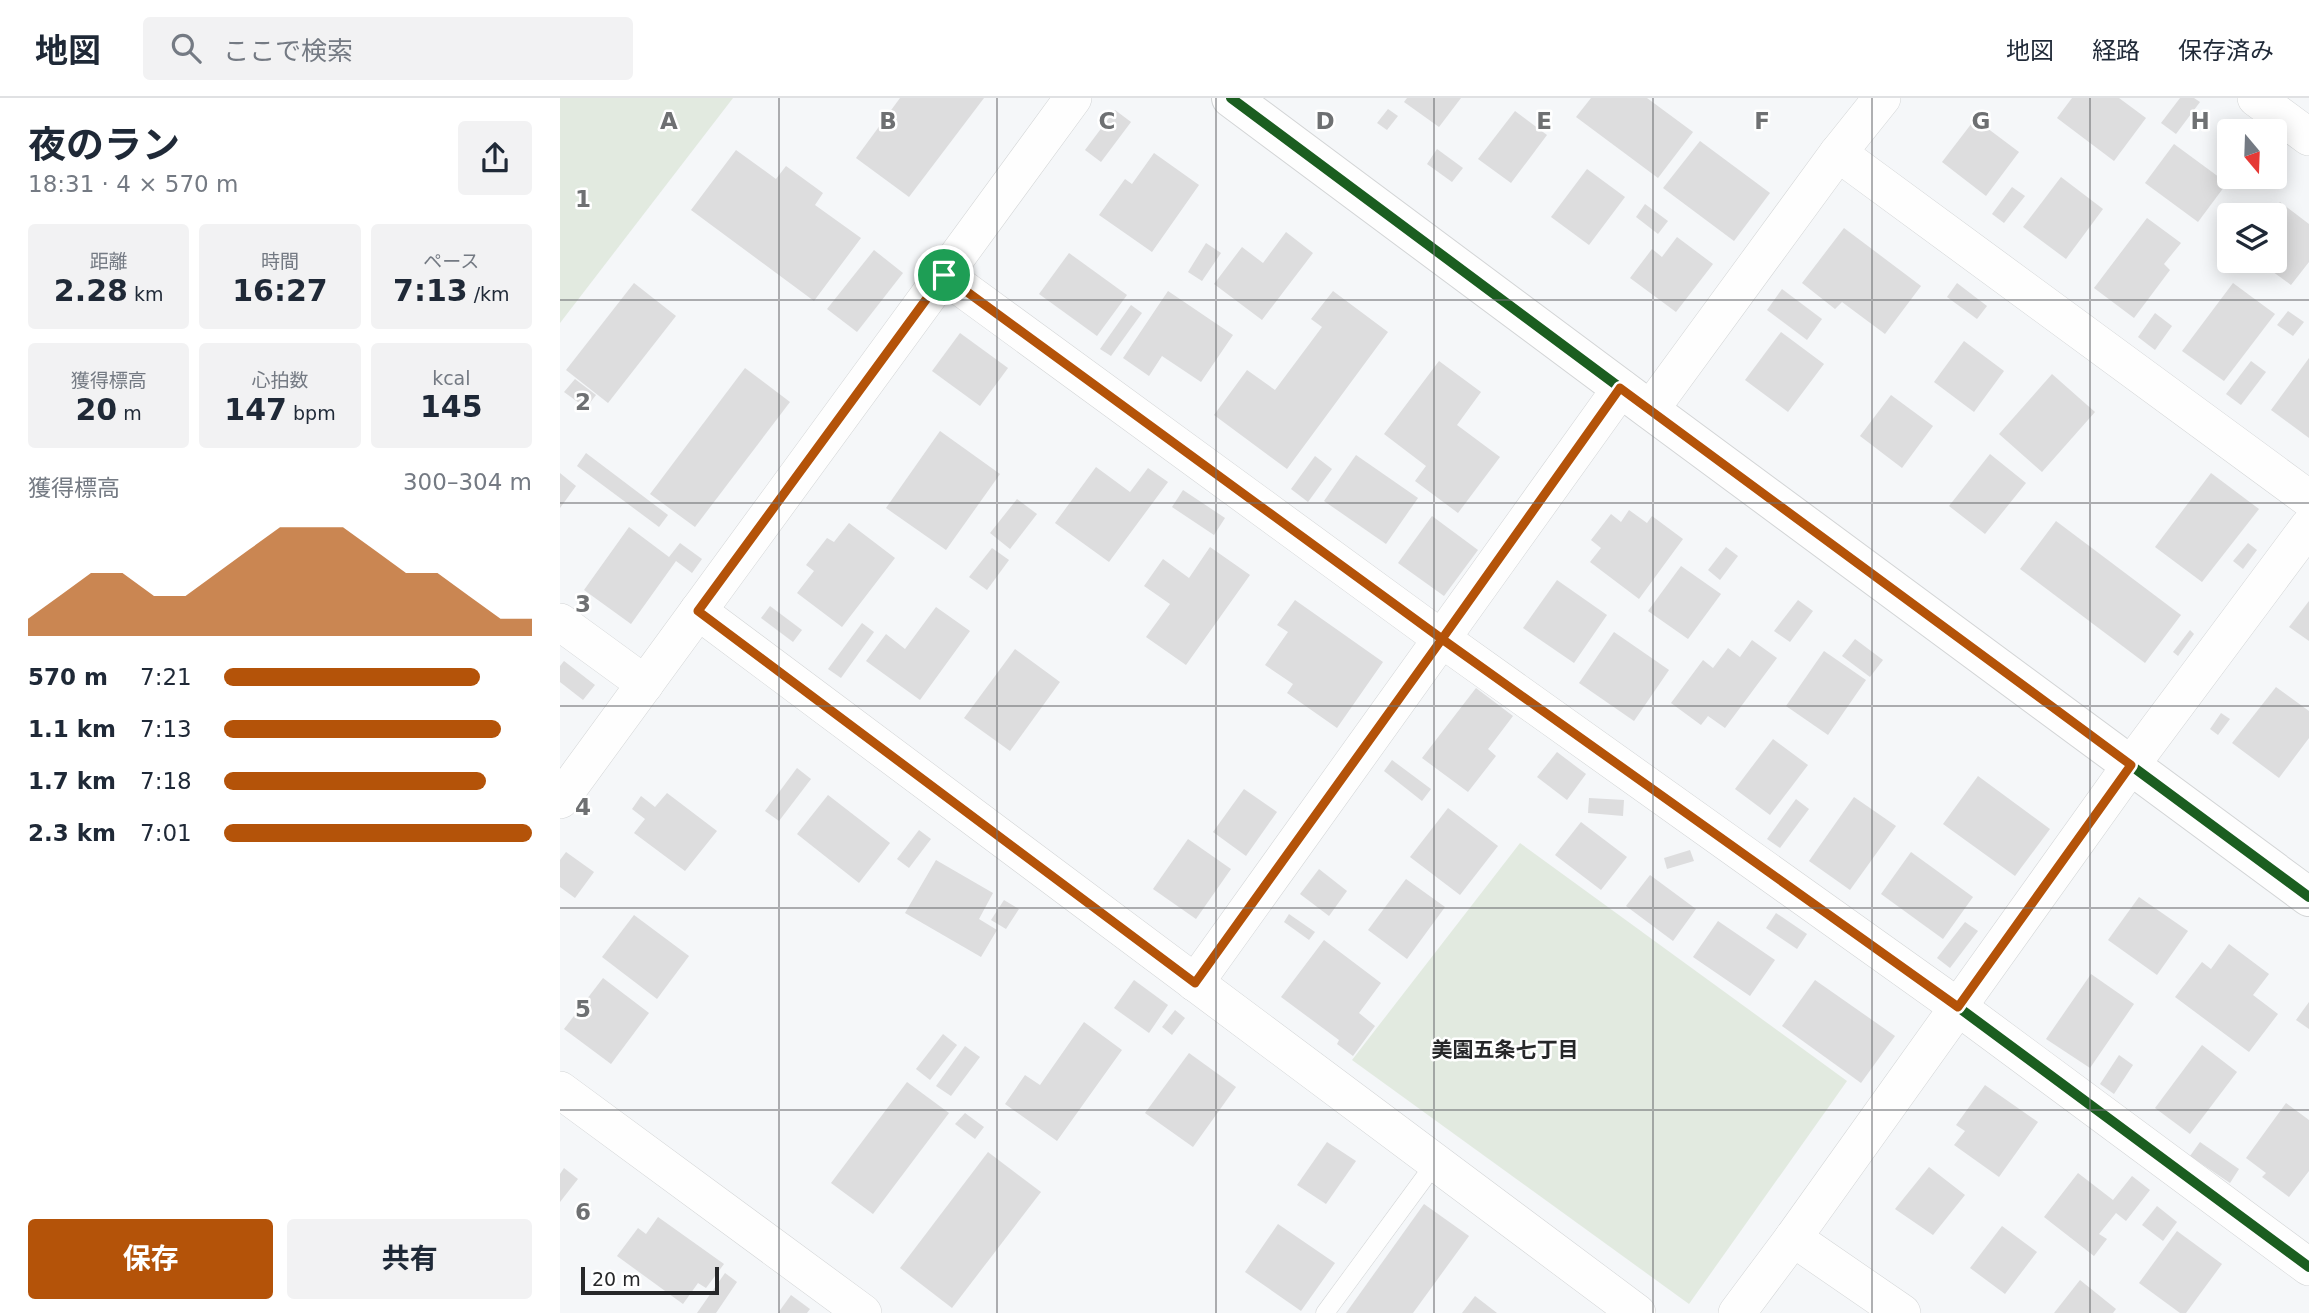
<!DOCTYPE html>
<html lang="ja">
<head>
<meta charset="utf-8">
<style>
	:root { --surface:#fff; --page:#f2f2f3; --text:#1f2937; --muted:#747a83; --line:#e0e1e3; --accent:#b45309 }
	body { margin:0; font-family:"DejaVu Sans","Noto Sans JP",sans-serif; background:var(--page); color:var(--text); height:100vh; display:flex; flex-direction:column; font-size:26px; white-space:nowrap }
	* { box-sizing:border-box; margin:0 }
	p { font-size:23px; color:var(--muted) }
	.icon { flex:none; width:38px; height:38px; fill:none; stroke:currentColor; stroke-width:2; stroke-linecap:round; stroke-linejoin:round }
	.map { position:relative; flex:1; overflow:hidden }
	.drawer { display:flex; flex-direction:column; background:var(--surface); width:560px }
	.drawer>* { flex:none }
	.needle { width:46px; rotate:161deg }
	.tools { position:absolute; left:1657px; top:21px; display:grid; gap:14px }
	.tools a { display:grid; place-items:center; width:70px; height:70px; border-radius:7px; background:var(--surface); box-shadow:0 4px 18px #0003; font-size:35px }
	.scale { position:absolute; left:21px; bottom:18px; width:138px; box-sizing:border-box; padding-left:7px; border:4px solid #262729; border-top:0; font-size:19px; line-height:24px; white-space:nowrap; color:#262729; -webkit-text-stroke:5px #fff; paint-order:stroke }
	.pin { position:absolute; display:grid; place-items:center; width:60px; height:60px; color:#fff; margin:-30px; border:4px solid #fff; border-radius:50%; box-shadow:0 2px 7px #0007 }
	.round { display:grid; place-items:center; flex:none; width:74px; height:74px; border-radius:7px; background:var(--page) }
	.headline { display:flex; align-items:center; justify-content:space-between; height:119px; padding:0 28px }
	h1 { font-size:38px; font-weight:700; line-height:52px }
	.stats { display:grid; grid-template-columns:repeat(3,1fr); gap:10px; height:119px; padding:7px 28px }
	.stats div { display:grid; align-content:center; border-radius:7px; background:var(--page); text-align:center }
	.stats b { font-size:30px; font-weight:700 }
	.stats small { font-size:19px; font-weight:400 }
	.stats p { font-size:19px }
	.chart { height:196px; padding:14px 28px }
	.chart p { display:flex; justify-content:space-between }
	.chart svg { width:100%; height:126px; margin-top:7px; fill:var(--accent); opacity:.7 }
	.button { display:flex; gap:14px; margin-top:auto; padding:14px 28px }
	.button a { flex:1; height:80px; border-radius:7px; background:var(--accent); color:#fff; font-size:28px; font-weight:700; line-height:80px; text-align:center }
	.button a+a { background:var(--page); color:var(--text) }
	ul { padding:0 28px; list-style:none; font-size:23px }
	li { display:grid; grid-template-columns:112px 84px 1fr; align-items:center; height:52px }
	li i { height:18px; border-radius:9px; background:var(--accent) }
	header { display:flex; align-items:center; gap:42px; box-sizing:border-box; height:98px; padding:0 35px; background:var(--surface); border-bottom:2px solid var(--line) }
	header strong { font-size:33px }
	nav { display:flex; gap:38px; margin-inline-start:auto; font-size:24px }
	.search { width:490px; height:63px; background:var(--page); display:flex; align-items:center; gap:18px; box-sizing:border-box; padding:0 24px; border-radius:7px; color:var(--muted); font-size:26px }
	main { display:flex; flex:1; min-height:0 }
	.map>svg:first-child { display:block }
	.green { fill:#e2eae0 }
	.building { fill:#ddddde }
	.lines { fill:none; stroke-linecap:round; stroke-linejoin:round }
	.lane-casing { stroke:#d3d5d6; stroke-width:19 }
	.street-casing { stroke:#d3d5d6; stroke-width:38 }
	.secondary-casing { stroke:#d3d5d6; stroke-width:40 }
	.lane { stroke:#fefefe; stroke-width:18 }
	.street { stroke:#fefefe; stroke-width:37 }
	.secondary { stroke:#fefefe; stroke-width:38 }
	.cycleway-casing { stroke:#fff; stroke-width:15 }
	.cycleway { stroke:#1b5e20; stroke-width:10 }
	.route-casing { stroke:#fff; stroke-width:14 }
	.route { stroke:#b45309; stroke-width:9 }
	.grid { fill:none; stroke:#6e7072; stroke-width:2; stroke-opacity:0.55 }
	.labels { text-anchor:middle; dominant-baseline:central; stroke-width:5; stroke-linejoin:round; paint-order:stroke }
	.neighbourhood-label { font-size:21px; font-weight:bold; fill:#262729; stroke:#fff }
	.grid-label { font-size:23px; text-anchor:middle; font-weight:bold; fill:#6e7072; stroke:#fff; stroke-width:5; stroke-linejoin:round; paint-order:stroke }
</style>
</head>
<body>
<header>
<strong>地図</strong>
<div class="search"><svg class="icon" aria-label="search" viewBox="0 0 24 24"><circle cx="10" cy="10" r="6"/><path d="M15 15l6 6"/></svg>ここで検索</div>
<nav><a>地図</a><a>経路</a><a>保存済み</a></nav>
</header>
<main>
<section class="drawer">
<div class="headline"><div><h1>夜のラン</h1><p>18:31 · 4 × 570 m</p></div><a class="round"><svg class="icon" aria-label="share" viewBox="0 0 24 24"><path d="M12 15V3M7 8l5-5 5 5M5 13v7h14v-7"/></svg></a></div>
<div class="stats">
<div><p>距離</p><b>2.28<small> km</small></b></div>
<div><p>時間</p><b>16:27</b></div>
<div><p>ペース</p><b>7:13<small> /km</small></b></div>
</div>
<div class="stats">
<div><p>獲得標高</p><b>20<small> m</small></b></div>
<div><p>心拍数</p><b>147<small> bpm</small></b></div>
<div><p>kcal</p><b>145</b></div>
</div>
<div class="chart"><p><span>獲得標高</span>300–304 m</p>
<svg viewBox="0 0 160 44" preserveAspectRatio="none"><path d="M0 44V38L10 30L20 22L30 22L40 30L50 30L60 22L70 14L80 6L90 6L100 6L110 14L120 22L130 22L140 30L150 38L160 38V44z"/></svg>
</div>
<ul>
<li><b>570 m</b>7:21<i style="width:83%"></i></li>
<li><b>1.1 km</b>7:13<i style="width:90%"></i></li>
<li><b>1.7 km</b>7:18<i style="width:85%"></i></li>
<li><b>2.3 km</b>7:01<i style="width:100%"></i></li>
</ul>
<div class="button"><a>保存</a><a>共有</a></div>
</section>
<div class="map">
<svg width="1749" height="1215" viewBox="0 0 1749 1215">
	<rect width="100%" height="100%" fill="#f5f7f9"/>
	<g class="green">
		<path d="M 0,0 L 173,0 L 0,225 Z"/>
		<path d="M 960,745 L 1287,983 L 1129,1206 L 792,962 Z"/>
	</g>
	<g class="building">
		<path d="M 340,0 L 424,0 L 349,99 L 296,60 Z"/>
		<path d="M 847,0 L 901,0 L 879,29 L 844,4 Z"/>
		<path d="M 1031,0 L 1087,0 L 1133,34 L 1098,80 L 1016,19 Z"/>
		<path d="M 1512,0 L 1559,0 L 1586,20 L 1554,63 L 1497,20 Z"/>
		<path d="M 1620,0 L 1634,0 L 1640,4 L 1616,36 L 1601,25 Z"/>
		<path d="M 828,11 L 838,18 L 827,32 L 817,25 Z"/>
		<path d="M 555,12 L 571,24 L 541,64 L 525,52 Z"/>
		<path d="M 955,13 L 987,37 L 951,85 L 918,61 Z"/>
		<path d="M 1415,21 L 1459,54 L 1426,98 L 1382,64 Z"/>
		<path d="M 1140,43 L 1210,95 L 1174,143 L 1103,90 Z"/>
		<path d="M 1614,46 L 1667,85 L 1638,124 L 1585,85 Z"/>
		<path d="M 877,51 L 903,70 L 892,84 L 867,66 Z"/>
		<path d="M 176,52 L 216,81 L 226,68 L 263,95 L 255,107 L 301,140 L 254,203 L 131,112 Z"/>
		<path d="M 594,55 L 639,87 L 592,154 L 539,117 L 565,81 L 572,86 Z"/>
		<path d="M 1027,71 L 1065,99 L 1029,147 L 991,119 Z"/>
		<path d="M 1501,79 L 1543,111 L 1506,161 L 1463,129 Z"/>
		<path d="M 1452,89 L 1465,98 L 1444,125 L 1432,116 Z"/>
		<path d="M 1720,104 L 1749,126 L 1749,164 L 1731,187 L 1698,163 L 1715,163 L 1715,117 L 1710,117 Z"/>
		<path d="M 1085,106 L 1108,123 L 1098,136 L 1076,119 Z"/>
		<path d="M 1587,120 L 1621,145 L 1604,166 L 1610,172 L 1574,220 L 1534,190 Z"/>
		<path d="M 1284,130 L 1361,188 L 1325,236 L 1282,204 L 1275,211 L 1242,185 Z"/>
		<path d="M 726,134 L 753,155 L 702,222 L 654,186 L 682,149 L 703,165 Z"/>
		<path d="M 1117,139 L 1153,166 L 1116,214 L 1070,180 L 1092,151 L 1102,159 Z"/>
		<path d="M 646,145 L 661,155 L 642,183 L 628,174 Z"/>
		<path d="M 314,152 L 343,175 L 297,234 L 267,211 Z"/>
		<path d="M 509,155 L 567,197 L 537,238 L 479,196 Z"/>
		<path d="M 74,185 L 116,218 L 48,305 L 6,272 Z"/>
		<path d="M 1397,185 L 1427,208 L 1417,221 L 1387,199 Z"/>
		<path d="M 1673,185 L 1715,216 L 1664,283 L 1622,253 Z"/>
		<path d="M 1222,191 L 1262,221 L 1247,242 L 1207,212 Z"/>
		<path d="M 608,193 L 673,237 L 641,284 L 602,258 L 589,278 L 563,260 Z"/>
		<path d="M 773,193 L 828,234 L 727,371 L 654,317 L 687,272 L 715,292 L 762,229 L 751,221 Z"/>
		<path d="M 571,207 L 582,215 L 551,258 L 540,251 Z"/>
		<path d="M 1728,213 L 1744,224 L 1733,238 L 1717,227 Z"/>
		<path d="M 1595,215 L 1612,228 L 1595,252 L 1578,239 Z"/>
		<path d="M 1221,234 L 1264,266 L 1228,314 L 1185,282 Z"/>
		<path d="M 400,235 L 448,270 L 420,308 L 372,273 Z"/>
		<path d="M 1404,243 L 1444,273 L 1414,314 L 1374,284 Z"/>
		<path d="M 1749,260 L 1749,340 L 1711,312 Z"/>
		<path d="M 879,263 L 921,294 L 897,327 L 940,359 L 898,415 L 855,383 L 866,368 L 824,336 Z"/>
		<path d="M 1691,263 L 1706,274 L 1681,307 L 1666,296 Z"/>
		<path d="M 185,270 L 230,304 L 135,429 L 90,396 Z"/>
		<path d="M 1492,276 L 1535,314 L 1482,374 L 1439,336 Z"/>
		<path d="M 15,281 L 36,297 L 26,310 L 4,294 Z"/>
		<path d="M 1331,297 L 1373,328 L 1342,370 L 1300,338 Z"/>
		<path d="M 380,333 L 440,376 L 386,452 L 326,410 Z"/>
		<path d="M 26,355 L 108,417 L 99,429 L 17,368 Z"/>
		<path d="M 1430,356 L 1466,385 L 1425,436 L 1389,408 Z"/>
		<path d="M 796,357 L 858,400 L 826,446 L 764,403 Z"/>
		<path d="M 755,358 L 772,371 L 748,404 L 731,391 Z"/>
		<path d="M 536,369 L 570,394 L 588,370 L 608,384 L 549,464 L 495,425 Z"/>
		<path d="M 0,375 L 16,388 L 0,410 Z"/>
		<path d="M 1651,375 L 1699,411 L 1642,484 L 1595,449 Z"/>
		<path d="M 623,392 L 665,420 L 654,437 L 612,409 Z"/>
		<path d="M 457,401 L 477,416 L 450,451 L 430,435 Z"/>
		<path d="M 1069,412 L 1087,425 L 1092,418 L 1123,441 L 1079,501 L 1030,464 L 1041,450 L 1031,442 L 1051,416 L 1061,424 Z"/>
		<path d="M 872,418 L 918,452 L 884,498 L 838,465 Z"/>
		<path d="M 1496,423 L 1621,517 L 1585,565 L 1460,471 Z"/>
		<path d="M 289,425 L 335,460 L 282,529 L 237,495 L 254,473 L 246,467 L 267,440 L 274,444 Z"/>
		<path d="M 69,429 L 109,459 L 120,445 L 142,461 L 132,475 L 116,463 L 71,526 L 24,492 Z"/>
		<path d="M 1688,445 L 1697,452 L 1683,471 L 1673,463 Z"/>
		<path d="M 650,449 L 690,477 L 626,567 L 586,539 L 610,506 L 584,488 L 603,461 L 629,480 Z"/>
		<path d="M 1166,449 L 1178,458 L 1160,482 L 1148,472 Z"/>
		<path d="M 432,450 L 449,462 L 427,492 L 409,479 Z"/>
		<path d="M 1121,468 L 1161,496 L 1128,541 L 1088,513 Z"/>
		<path d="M 997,482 L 1047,517 L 1014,565 L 963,530 Z"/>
		<path d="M 735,502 L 823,564 L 777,630 L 727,595 L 733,586 L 705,567 L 728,534 L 717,527 Z"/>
		<path d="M 1238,502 L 1253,513 L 1230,544 L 1214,533 Z"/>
		<path d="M 1749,503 L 1749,543 L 1729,529 Z"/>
		<path d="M 210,508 L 242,532 L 233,544 L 201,520 Z"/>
		<path d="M 376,509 L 410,533 L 360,602 L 306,563 L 326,536 L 345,551 Z"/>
		<path d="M 302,525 L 314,534 L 281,580 L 268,571 Z"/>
		<path d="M 1630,532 L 1634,536 L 1618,558 L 1613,554 Z"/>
		<path d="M 1054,534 L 1109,572 L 1074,623 L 1019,585 Z"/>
		<path d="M 1295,541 L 1323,562 L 1310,579 L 1282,558 Z"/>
		<path d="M 1192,542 L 1217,560 L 1165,630 L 1148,618 L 1141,627 L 1111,605 L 1143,562 L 1153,570 L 1168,550 L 1180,559 Z"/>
		<path d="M 455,551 L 500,584 L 450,653 L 404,620 Z"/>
		<path d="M 1264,553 L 1306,582 L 1268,637 L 1226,608 Z"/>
		<path d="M 4,563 L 35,587 L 23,602 L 0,584 L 0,568 Z"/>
		<path d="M 1716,589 L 1749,613 L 1749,640 L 1719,680 L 1672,645 Z"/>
		<path d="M 916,590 L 953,618 L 928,651 L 936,658 L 908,694 L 862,660 Z"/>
		<path d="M 1661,615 L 1670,621 L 1658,637 L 1650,631 Z"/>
		<path d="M 1213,641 L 1248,667 L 1210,717 L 1175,691 Z"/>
		<path d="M 997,654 L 1026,676 L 1007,702 L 977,679 Z"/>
		<path d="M 832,662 L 871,691 L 862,703 L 824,673 Z"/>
		<path d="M 237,670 L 251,681 L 219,723 L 205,713 Z"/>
		<path d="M 1418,678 L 1490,731 L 1455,778 L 1383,726 Z"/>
		<path d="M 684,691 L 717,714 L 686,758 L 653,734 Z"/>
		<path d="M 107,695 L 157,733 L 125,773 L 74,735 L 85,721 L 72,711 L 81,698 L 95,709 Z"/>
		<path d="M 268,697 L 330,745 L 299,785 L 237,736 Z"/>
		<path d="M 1294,699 L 1336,728 L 1290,792 L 1249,763 Z"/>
		<path d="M 1029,700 L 1064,702 L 1063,718 L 1028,715 Z"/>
		<path d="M 1236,701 L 1249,711 L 1220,750 L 1207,741 Z"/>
		<path d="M 888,710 L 938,748 L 900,797 L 850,759 Z"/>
		<path d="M 1021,724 L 1067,759 L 1041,792 L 995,757 Z"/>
		<path d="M 359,732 L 371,741 L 349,770 L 337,761 Z"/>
		<path d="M 628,741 L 671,771 L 636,821 L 593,791 Z"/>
		<path d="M 1130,752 L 1134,763 L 1107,771 L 1104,760 Z"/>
		<path d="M 6,754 L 34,774 L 15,800 L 0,789 L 0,762 Z"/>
		<path d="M 1351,754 L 1413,799 L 1383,841 L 1321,796 Z"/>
		<path d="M 376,762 L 433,795 L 419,821 L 437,832 L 421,859 L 345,815 Z"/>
		<path d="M 759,771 L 787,793 L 769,818 L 740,796 Z"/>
		<path d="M 1090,777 L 1136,811 L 1113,843 L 1066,808 Z"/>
		<path d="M 846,781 L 885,809 L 847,861 L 808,832 Z"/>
		<path d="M 1579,799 L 1628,833 L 1597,877 L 1548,842 Z"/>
		<path d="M 444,802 L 459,811 L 446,831 L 431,822 Z"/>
		<path d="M 1216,815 L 1247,836 L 1237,851 L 1206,830 Z"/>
		<path d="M 729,816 L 755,834 L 749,842 L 724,824 Z"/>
		<path d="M 74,817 L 129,858 L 97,901 L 42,859 Z"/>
		<path d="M 1158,823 L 1215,862 L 1190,898 L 1133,859 Z"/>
		<path d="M 1405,824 L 1418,833 L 1390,870 L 1377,860 Z"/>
		<path d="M 764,842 L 821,885 L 799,915 L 815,928 L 793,958 L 777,946 L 779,942 L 721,899 Z"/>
		<path d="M 1669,846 L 1709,876 L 1693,897 L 1718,916 L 1689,954 L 1615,899 L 1642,864 L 1651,871 Z"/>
		<path d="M 1531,876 L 1574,906 L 1530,970 L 1486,941 Z"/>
		<path d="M 43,880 L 89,915 L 51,966 L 4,931 Z"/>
		<path d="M 574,882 L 608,907 L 589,935 L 554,910 Z"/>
		<path d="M 1255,882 L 1335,938 L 1301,985 L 1222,928 Z"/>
		<path d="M 1749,904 L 1749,931 L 1736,922 Z"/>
		<path d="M 615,912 L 625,920 L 612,937 L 602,929 Z"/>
		<path d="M 524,924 L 562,952 L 497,1043 L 445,1006 L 465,977 L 480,987 Z"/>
		<path d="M 383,936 L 397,947 L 370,982 L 356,971 Z"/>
		<path d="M 1642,947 L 1677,974 L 1630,1036 L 1595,1010 Z"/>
		<path d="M 405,948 L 420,959 L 391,998 L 376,988 Z"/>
		<path d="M 629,955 L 676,989 L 633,1049 L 585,1015 Z"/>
		<path d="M 1559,957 L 1573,967 L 1554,996 L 1540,986 Z"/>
		<path d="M 347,984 L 389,1015 L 313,1116 L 271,1085 Z"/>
		<path d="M 1425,987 L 1478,1024 L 1439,1079 L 1394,1047 L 1405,1033 L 1396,1027 Z"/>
		<path d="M 1726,1005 L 1749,1022 L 1749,1073 L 1729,1099 L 1702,1079 L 1706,1075 L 1686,1060 Z"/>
		<path d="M 405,1015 L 424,1029 L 415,1041 L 395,1026 Z"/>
		<path d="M 767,1044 L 796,1063 L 766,1106 L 737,1087 Z"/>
		<path d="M 1640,1044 L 1679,1071 L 1670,1085 L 1630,1058 Z"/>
		<path d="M 428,1054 L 481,1094 L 392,1210 L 340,1170 Z"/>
		<path d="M 1369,1069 L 1405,1097 L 1373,1137 L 1335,1111 Z"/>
		<path d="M 4,1070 L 18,1081 L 0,1104 L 0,1076 Z"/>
		<path d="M 1518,1075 L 1553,1102 L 1572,1078 L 1590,1092 L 1566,1123 L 1556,1115 L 1539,1136 L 1547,1141 L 1534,1158 L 1484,1119 Z"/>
		<path d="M 864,1106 L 909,1138 L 853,1215 L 786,1215 Z"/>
		<path d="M 1597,1108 L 1617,1124 L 1603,1143 L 1582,1127 Z"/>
		<path d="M 98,1119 L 164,1166 L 146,1190 L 138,1185 L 123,1206 L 57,1158 L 78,1130 L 86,1136 Z"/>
		<path d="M 718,1126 L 775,1165 L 741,1213 L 685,1174 Z"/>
		<path d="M 1442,1128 L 1477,1154 L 1445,1196 L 1410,1170 Z"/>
		<path d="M 1617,1133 L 1662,1166 L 1626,1215 L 1620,1215 L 1579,1185 Z"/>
		<path d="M 165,1175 L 177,1184 L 156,1215 L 137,1215 Z"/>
		<path d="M 1520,1182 L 1556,1211 L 1553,1215 L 1494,1215 Z"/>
		<path d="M 231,1197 L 250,1211 L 247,1215 L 218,1215 Z"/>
		<path d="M 915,1198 L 937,1215 L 902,1215 Z"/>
	</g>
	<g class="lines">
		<defs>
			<path id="lane" d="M 765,1215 L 876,1064"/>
			<g id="street">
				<path d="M 1696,0 L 1749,39"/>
				<path d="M 1278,55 L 1749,401"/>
				<path d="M 384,177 L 882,541 L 1398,909 L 1749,1169"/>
				<path d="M 1090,312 L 1278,55 L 1322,0"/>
				<path d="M 138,513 L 1077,1215"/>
				<path d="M 0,524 L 85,586"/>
				<path d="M 0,702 L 513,0"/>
				<path d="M 635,885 L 1061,290"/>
				<path d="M 0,992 L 303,1215"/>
				<path d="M 1233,1140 L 1342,1215"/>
				<path d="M 1177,1215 L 1233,1140 L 1571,667 L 1749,428"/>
			</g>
			<path id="secondary" d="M 671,0 L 1090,312 L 1749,799"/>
		</defs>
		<use href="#lane" class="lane-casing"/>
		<use href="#street" class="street-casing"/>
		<use href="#secondary" class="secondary-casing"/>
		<use href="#lane" class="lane"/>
		<use href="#street" class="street"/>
		<use href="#secondary" class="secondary"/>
		<defs>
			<g id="cycleway">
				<path d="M 671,0 L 1090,312 L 1749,799"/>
				<path d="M 384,177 L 882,541 L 1398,909 L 1749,1169"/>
			</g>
		</defs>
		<use href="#cycleway" class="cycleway-casing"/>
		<use href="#cycleway" class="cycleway"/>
	</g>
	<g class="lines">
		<defs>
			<path id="route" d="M 384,177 L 138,513 L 635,885 L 882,541 L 1398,909 L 1571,667 L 1060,290 L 882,541 L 384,177"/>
		</defs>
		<use href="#route" class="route-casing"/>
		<use href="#route" class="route"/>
	</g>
	<path class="grid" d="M 219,0 L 219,1215M 437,0 L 437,1215M 656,0 L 656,1215M 874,0 L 874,1215M 1093,0 L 1093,1215M 1312,0 L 1312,1215M 1530,0 L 1530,1215M 0,202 L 1749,202M 0,405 L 1749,405M 0,608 L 1749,608M 0,810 L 1749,810M 0,1012 L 1749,1012"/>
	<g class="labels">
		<g class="neighbourhood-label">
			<text x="945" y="952">美園五条七丁目</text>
		</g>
	</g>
	<g class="grid-label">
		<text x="109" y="31">A</text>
		<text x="328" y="31">B</text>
		<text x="547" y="31">C</text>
		<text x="765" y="31">D</text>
		<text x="984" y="31">E</text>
		<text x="1202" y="31">F</text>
		<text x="1421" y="31">G</text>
		<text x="1640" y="31">H</text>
		<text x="23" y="109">1</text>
		<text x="23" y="312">2</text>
		<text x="23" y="514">3</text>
		<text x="23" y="717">4</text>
		<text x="23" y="919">5</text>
		<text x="23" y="1122">6</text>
	</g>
</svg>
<div class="tools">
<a><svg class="needle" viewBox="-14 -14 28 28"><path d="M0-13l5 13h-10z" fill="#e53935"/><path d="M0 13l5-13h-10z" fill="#747a83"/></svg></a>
<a><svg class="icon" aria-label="layers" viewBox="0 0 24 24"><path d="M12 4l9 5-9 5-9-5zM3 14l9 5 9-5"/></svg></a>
</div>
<div class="scale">20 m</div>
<div class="pin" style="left:384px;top:177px;background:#1e9e55"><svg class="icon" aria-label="arrive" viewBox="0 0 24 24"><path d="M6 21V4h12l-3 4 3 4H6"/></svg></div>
</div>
</main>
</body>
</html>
